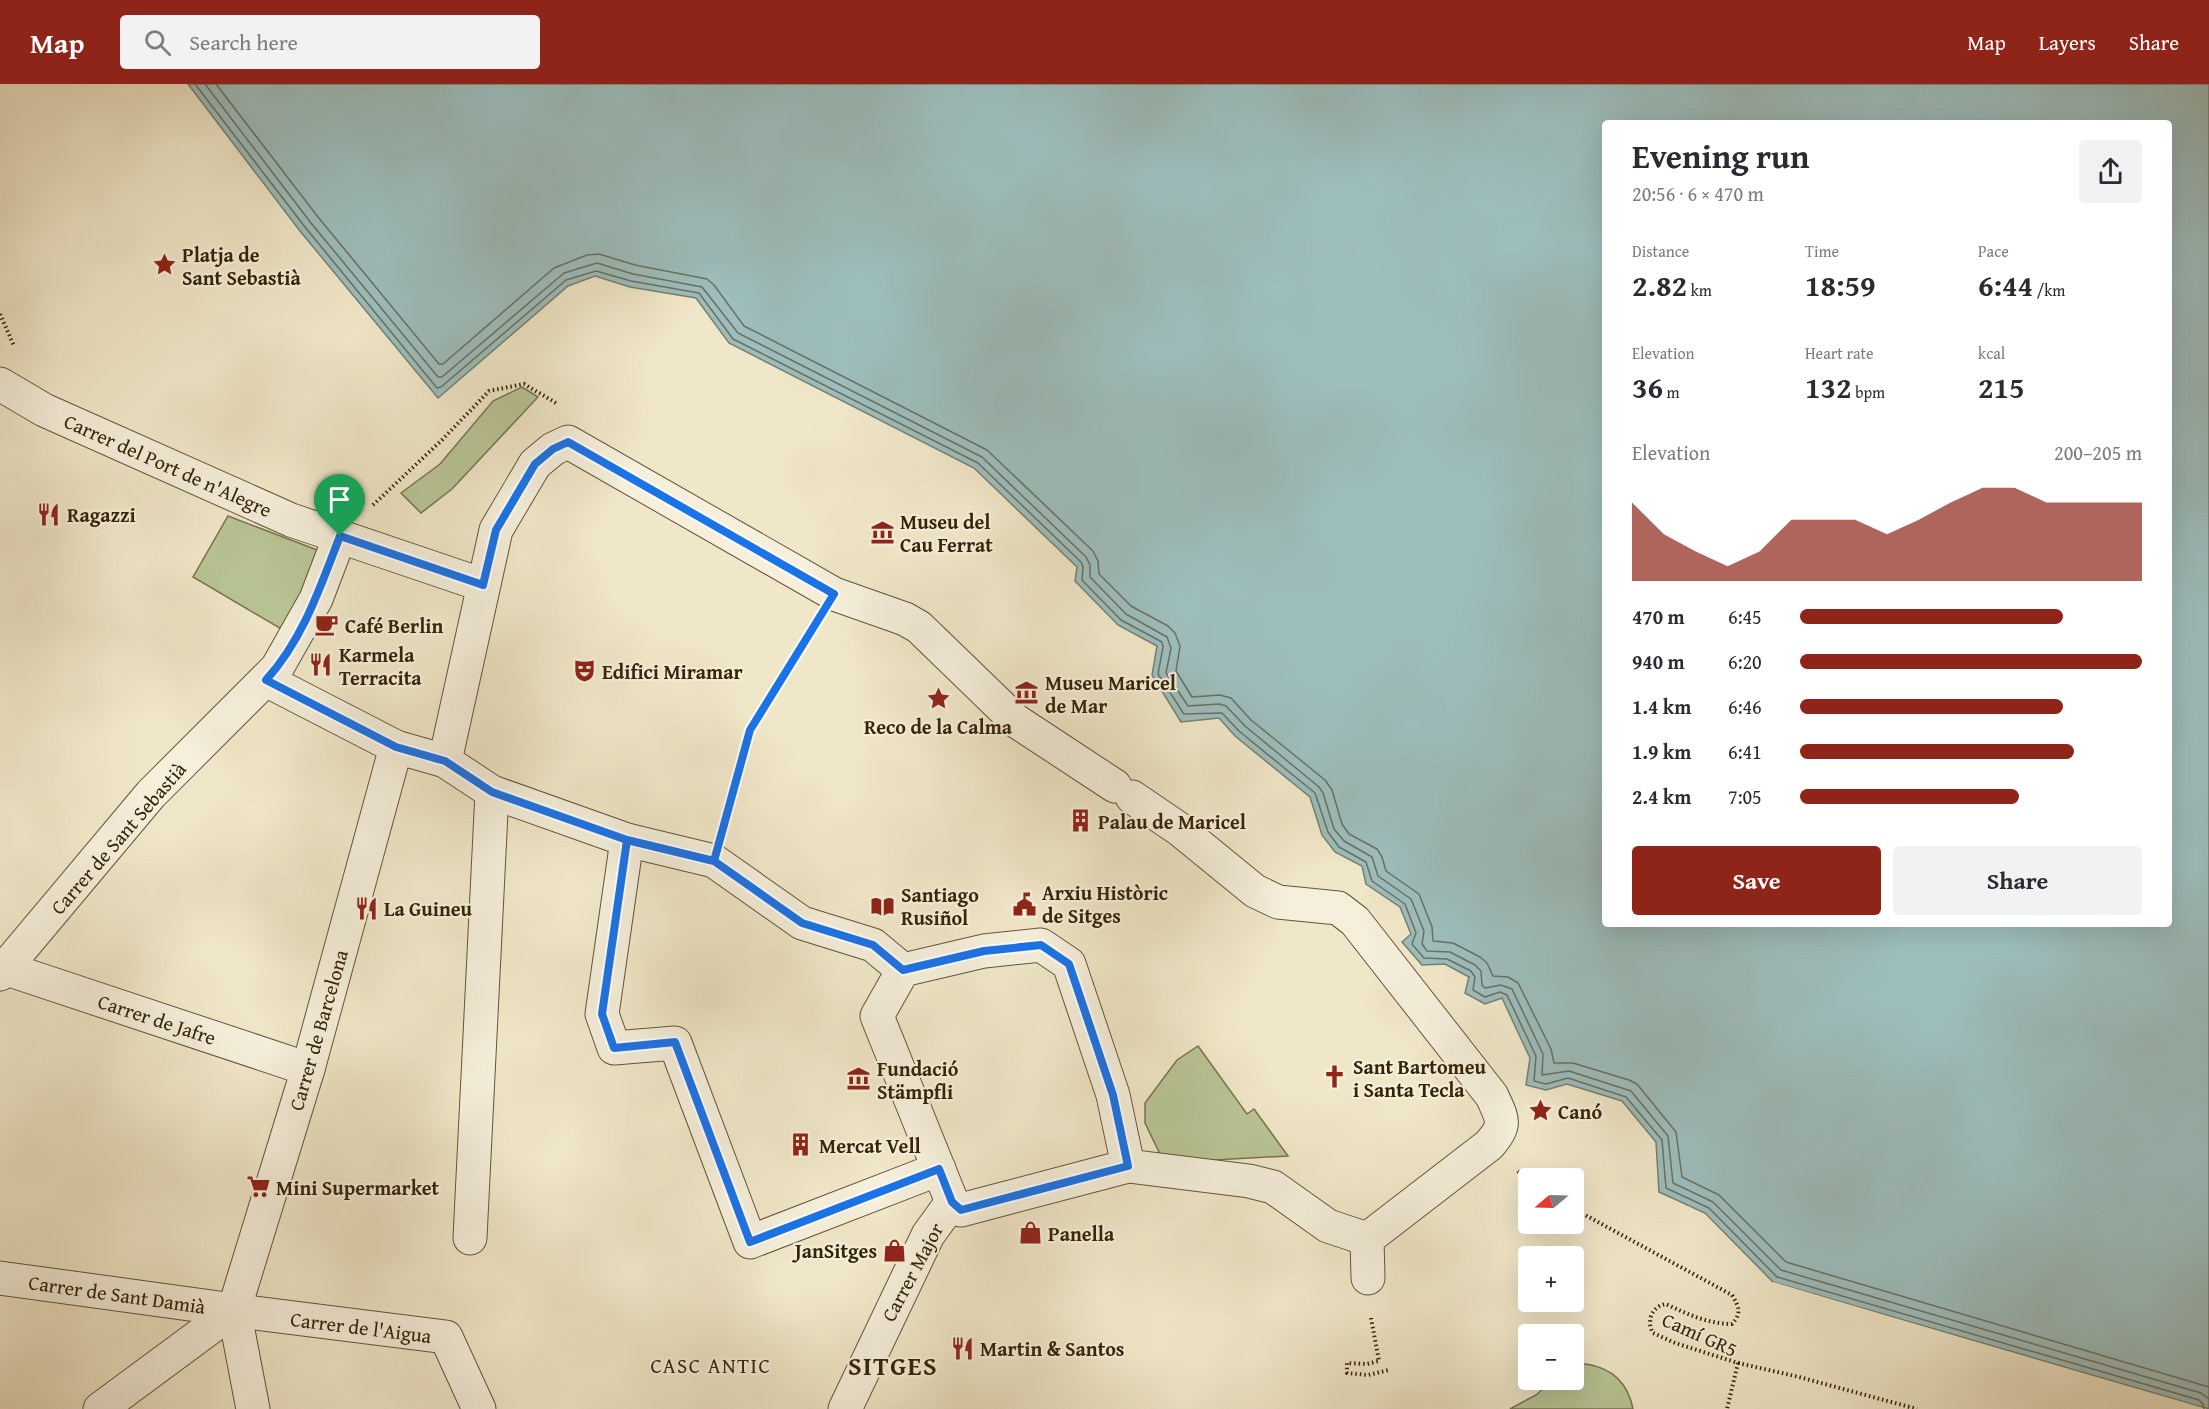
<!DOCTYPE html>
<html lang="en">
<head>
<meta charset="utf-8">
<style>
	:root { --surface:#fff; --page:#f2f2f3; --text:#2b2b33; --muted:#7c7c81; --accent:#8f2418 }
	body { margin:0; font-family:"Gentium Book Plus",serif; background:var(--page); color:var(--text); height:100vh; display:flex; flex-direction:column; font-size:22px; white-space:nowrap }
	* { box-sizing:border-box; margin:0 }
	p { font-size:20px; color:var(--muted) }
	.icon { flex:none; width:33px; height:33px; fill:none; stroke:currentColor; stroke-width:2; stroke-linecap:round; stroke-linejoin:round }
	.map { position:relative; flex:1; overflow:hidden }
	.panel { position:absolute; left:1602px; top:36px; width:570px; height:807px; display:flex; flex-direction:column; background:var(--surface); border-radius:6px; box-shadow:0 6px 24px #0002 }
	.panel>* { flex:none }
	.needle { width:39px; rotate:251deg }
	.fabs { position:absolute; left:1518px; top:1084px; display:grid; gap:12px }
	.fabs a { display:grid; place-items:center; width:66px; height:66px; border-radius:6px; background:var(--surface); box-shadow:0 6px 24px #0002; font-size:30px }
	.pin { position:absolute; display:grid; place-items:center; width:51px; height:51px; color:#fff; margin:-62px -26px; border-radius:50% 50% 50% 0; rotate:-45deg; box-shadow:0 0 6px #0007 }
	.pin .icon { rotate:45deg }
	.round { display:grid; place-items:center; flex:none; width:63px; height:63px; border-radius:6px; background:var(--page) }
	.head { display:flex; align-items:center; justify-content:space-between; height:102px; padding:0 30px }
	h1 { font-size:33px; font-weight:600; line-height:45px }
	.stats { display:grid; grid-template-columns:repeat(3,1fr); gap:9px; height:102px; padding:6px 30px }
	.stats div { display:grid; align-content:center }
	.stats b { font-size:30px; font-weight:600 }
	.stats small { font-size:16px; font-weight:400 }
	.stats p { font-size:16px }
	.chart { height:168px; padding:12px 30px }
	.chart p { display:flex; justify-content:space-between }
	.chart svg { width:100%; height:108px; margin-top:6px; fill:var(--accent); opacity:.7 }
	.button { display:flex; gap:12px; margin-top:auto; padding:12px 30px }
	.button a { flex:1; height:69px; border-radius:6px; background:var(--accent); color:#fff; font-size:24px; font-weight:600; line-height:69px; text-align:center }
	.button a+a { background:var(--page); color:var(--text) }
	ul { padding:0 30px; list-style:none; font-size:20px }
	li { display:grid; grid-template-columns:96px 72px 1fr; align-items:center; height:45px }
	li i { height:15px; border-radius:8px; background:var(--accent) }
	header { display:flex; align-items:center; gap:36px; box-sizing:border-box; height:84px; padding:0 30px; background:var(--accent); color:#fff }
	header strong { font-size:28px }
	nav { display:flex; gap:33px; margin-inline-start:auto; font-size:21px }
	.search { width:420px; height:54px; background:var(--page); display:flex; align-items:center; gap:15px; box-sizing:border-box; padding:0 21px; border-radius:6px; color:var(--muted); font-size:22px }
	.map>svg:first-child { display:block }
	.green { fill:#b9c596; stroke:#78744e; stroke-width:1.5 }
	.water { fill:#9dbebd; stroke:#748074; stroke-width:1.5; fill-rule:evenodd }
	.pier { fill:#f0e7c8 }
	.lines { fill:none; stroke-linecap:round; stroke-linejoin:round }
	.shore { stroke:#6a7062; stroke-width:1.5 }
	.minor-casing { stroke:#645437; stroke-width:35 }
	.path { stroke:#362307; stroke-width:4; stroke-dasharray:1.5 3; stroke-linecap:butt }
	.minor { stroke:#f5efdb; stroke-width:33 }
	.route-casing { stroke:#fff; stroke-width:12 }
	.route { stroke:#1a73e8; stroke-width:8 }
	.labels { text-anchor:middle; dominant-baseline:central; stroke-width:4.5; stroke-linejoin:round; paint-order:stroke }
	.poi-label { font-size:20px; font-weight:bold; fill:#362307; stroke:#f5efdb; text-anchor:start }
	.street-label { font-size:20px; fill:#362307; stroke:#f5efdb }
	.neighbourhood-label { font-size:21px; letter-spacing:1.5px; fill:#362307; stroke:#f5efdb }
	.district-label { font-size:26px; font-weight:bold; letter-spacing:1.5px; fill:#362307; stroke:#f5efdb }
</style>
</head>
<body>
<header>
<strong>Map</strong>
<div class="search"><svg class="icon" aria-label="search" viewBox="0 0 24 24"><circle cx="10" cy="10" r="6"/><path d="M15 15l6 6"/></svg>Search here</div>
<nav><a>Map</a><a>Layers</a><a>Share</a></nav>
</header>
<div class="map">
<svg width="2209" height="1325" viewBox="0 0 2209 1325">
	<rect width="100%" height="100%" fill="#f0e7c8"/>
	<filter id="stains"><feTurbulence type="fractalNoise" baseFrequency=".00333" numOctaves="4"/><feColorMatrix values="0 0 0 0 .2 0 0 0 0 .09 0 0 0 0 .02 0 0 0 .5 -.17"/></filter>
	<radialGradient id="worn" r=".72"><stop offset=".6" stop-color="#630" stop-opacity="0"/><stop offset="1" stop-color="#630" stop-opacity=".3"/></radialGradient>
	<g class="green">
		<path d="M 522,303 L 538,313 L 452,405 L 421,429 L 401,409 L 440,380 L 493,317 Z"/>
		<path d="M 228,432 L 325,469 L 283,546 L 193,493 Z"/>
		<path d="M 1198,962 L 1247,1030 L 1254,1025 L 1288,1072 L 1178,1078 L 1162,1074 L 1145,1039 L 1145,1019 L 1177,976 Z"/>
		<path d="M 1586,1280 C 1612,1284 1628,1299 1633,1325 L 1510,1325 L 1536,1311 L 1553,1296 L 1574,1296 L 1574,1283 Z"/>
	</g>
	<path class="water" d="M 188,0 L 2209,0 L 2209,1325 L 1773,1198 L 1705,1129 L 1659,1108 L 1656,1058 L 1622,1017 L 1567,1000 L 1546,1006 L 1526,1001 L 1530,974 L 1502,914 L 1485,920 L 1465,909 L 1469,893 L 1445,880 L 1422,881 L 1402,858 L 1411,850 L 1400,823 L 1366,800 L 1362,782 L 1335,768 L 1322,751 L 1310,713 L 1235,652 L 1219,634 L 1181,638 L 1152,591 L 1157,562 L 1118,541 L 1075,497 L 1077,483 L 974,384 L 729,259 L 696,214 L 630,203 L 595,192 L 568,202 L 438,314 L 300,147 ZM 1605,39 L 2169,39 L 2169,840 L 1605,840 Z"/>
	<path class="pier" d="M 1773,1198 L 2043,1278 L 2207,1325 L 2196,1325 L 2043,1281 L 1772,1201 Z"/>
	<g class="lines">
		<g class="shore">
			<path d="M 195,0 L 305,143 L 437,304 L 441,303 L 566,196 L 596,187 L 631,197 L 699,209 L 733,255 L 978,379 L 1081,478 L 1083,483 L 1082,496 L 1121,536 L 1162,558 L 1163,563 L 1158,590 L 1184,630 L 1222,629 L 1239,647 L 1315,709 L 1328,748 L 1339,763 L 1366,778 L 1372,797 L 1405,820 L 1416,849 L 1412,860 L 1424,874 L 1447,875 L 1471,887 L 1475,893 L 1473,906 L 1485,913 L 1500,908 L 1507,911 L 1536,972 L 1534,997 L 1546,1000 L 1568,994 L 1626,1013 L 1662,1056 L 1666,1104 L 1709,1124 L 1777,1193 L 2199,1316 L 2203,1320 L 2204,1325"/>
			<path d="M 205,0 L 311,139 L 438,293 L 442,293 L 564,189 L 597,179 L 633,190 L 702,203 L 738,249 L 982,373 L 1086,473 L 1090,481 L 1090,493 L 1126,530 L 1167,553 L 1171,564 L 1166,589 L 1188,622 L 1219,620 L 1226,622 L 1245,642 L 1319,703 L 1323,709 L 1334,745 L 1344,757 L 1372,773 L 1378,792 L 1411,815 L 1424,847 L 1422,860 L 1427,867 L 1450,868 L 1475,881 L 1481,887 L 1482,901 L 1485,904 L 1501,901 L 1512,905 L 1543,970 L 1542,991 L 1569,987 L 1631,1007 L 1668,1052 L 1673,1099 L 1713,1118 L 1781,1186 L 2201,1309 L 2209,1315"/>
			<path d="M 216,0 L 318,133 L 439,280 L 443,280 L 554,184 L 587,171 L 599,170 L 635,181 L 707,195 L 714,201 L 744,242 L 987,366 L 1093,467 L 1098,477 L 1099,490 L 1131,522 L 1168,542 L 1175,549 L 1180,562 L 1176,587 L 1192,613 L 1220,611 L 1231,614 L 1251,636 L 1325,696 L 1332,706 L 1342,740 L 1349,750 L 1377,765 L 1382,773 L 1386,787 L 1419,810 L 1432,843 L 1433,857 L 1453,859 L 1480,873 L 1487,879 L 1493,892 L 1508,893 L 1518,899 L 1551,965 L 1554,979 L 1573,979 L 1629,996 L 1637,1000 L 1676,1048 L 1682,1093 L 1719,1111 L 1786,1178 L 2209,1303"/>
		</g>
		<defs>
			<g id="minor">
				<path d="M 0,300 L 44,326 L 291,436 L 483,501"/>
				<path d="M 266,596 L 396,663 L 445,677 L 492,708 L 627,756 L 714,777 L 802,839 L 873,861 L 903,886"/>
				<path d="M 445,677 L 496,446 L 535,380 L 553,365 L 568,358 L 834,510 L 905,535 L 919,543 L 1016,637 L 1115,702"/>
				<path d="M 1132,713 L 1179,745 L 1255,807 L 1278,818 L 1338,824 L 1355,837 L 1492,1012 C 1502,1035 1508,1040 1489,1061 L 1367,1155 L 1368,1194"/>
				<path d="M 627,756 L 602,930 L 614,964 L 675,959 L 750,1158 L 939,1085"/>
				<path d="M 7,885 L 308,985"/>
				<path d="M 0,890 L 151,710 L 277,584 L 316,515 L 340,452"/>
				<path d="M 1128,1082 L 1113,1011 L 1069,880 L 1041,861 L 984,867 L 903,886 L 877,932 L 952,1118 L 961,1126 L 1128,1082 L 1249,1097 L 1273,1103 L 1328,1142 L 1367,1155"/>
				<path d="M 470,1154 L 492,708"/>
				<path d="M 0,1194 L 255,1229 L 446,1253 L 479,1325"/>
				<path d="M 100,1325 L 234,1226"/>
				<path d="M 253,1325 L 234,1226 L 308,985 L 396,663"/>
				<path d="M 845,1325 L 928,1151 L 952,1118"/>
			</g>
		</defs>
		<use href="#minor" class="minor-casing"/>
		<g class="path">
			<path d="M 0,230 L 14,262"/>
			<path d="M 373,421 L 443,355 L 489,307 L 524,300 L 556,319"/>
			<path d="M 724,739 L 750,646 L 813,543"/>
			<path d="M 1518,1087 L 1528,1097"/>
			<path d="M 1574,1125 L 1732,1211 C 1739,1223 1742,1229 1732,1240 C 1708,1240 1687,1230 1666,1220 C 1652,1222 1646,1237 1653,1249 L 1675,1259 L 1738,1279 L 1727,1325"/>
			<path d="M 1371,1234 L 1379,1277 L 1367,1280 L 1347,1279 L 1347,1289 L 1368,1291 L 1389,1286"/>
			<path d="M 1738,1279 L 1799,1293 L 1917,1325"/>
		</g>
		<use href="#minor" class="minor"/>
	</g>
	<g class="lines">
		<defs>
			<path id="route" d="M 340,452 C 321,501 303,556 266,596 L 396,663 L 445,677 L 492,708 L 627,756 L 714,777 L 802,839 L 873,861 L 903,886 L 984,867 L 1041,861 L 1069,880 L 1113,1011 L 1128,1082 L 961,1126 L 952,1118 L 939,1085 L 750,1158 L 675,958 L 614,964 L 602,930 L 627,756 L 714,777 L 750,646 L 834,510 L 568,358 L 553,365 L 535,380 L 496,446 L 483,501 L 340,452"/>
		</defs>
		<use href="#route" class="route-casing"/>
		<use href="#route" class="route"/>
	</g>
	<defs>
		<symbol id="sight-bare" viewBox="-9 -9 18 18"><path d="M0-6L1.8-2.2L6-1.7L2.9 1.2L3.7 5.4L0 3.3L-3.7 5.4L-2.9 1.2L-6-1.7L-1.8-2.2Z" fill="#8f2418" stroke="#f5efdb" stroke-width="2.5" paint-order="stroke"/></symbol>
		<symbol id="restaurant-bare" viewBox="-9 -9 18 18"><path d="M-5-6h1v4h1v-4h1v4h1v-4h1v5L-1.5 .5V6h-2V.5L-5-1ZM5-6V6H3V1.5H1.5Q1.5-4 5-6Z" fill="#8f2418" stroke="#f5efdb" stroke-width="2.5" paint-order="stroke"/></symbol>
		<symbol id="museum-bare" viewBox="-9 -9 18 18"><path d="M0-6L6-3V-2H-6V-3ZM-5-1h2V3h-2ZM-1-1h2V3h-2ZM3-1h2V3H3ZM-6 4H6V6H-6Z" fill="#8f2418" stroke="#f5efdb" stroke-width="2.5" paint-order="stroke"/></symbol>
		<symbol id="cafe-bare" viewBox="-9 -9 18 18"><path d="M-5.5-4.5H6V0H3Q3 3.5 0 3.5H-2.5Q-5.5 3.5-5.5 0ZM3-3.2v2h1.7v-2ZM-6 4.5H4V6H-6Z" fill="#8f2418" stroke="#f5efdb" stroke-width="2.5" paint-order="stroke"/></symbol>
		<symbol id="theatre-bare" viewBox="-9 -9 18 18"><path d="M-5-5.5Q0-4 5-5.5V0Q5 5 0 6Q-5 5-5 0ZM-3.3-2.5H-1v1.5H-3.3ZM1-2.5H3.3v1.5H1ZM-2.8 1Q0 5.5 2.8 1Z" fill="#8f2418" stroke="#f5efdb" stroke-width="2.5" paint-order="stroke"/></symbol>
		<symbol id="building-bare" viewBox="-9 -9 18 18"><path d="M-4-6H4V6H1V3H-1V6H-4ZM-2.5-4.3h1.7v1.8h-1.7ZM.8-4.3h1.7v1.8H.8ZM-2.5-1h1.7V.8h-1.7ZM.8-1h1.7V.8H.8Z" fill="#8f2418" stroke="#f5efdb" stroke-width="2.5" paint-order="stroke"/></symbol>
		<symbol id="civic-bare" viewBox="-9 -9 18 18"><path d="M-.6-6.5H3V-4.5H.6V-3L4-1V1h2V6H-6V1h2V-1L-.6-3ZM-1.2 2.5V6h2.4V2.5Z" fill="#8f2418" stroke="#f5efdb" stroke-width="2.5" paint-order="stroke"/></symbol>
		<symbol id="library-bare" viewBox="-9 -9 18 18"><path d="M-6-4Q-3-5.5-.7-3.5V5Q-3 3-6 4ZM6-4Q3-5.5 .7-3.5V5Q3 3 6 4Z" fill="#8f2418" stroke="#f5efdb" stroke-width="2.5" paint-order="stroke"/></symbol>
		<symbol id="church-bare" viewBox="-9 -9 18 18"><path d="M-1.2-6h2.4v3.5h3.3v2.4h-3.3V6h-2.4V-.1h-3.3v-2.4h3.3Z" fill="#8f2418" stroke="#f5efdb" stroke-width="2.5" paint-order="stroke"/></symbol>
		<symbol id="supermarket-bare" viewBox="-9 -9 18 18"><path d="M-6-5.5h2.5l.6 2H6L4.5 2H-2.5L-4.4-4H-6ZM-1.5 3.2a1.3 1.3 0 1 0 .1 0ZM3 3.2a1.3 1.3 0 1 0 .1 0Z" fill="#8f2418" stroke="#f5efdb" stroke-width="2.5" paint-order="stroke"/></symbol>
		<symbol id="shop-bare" viewBox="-9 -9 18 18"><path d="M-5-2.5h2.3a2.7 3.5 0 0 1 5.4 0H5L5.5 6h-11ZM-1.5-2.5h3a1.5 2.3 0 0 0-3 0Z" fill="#8f2418" stroke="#f5efdb" stroke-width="2.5" paint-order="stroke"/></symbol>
	</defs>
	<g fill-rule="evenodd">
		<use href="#sight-bare" x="148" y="164" width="33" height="33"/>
		<use href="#restaurant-bare" x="32" y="414" width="33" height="33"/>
		<use href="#museum-bare" x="866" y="432" width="33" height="33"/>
		<use href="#cafe-bare" x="310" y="524" width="33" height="33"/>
		<use href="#restaurant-bare" x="304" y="564" width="33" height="33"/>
		<use href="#theatre-bare" x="568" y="570" width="33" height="33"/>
		<use href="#museum-bare" x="1010" y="592" width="33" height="33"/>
		<use href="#sight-bare" x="922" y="598" width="33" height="33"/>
		<use href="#building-bare" x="1064" y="720" width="33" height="33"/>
		<use href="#civic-bare" x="1008" y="804" width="33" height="33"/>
		<use href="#library-bare" x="866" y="806" width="33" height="33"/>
		<use href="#restaurant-bare" x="350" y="808" width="33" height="33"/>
		<use href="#church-bare" x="1318" y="976" width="33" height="33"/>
		<use href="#museum-bare" x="842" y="978" width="33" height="33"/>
		<use href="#sight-bare" x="1524" y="1010" width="33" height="33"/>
		<use href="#building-bare" x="784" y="1044" width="33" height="33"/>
		<use href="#supermarket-bare" x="242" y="1086" width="33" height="33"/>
		<use href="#shop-bare" x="1014" y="1132" width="33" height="33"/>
		<use href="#shop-bare" x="878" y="1150" width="33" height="33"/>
		<use href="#restaurant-bare" x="946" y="1248" width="33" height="33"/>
	</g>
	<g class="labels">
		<g class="poi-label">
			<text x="182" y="170">Platja de<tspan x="182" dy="23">Sant Sebastià</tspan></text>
			<text x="67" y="430">Ragazzi</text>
			<text x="900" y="437">Museu del<tspan x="900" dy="23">Cau Ferrat</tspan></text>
			<text x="345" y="541">Café Berlin</text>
			<text x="339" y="570">Karmela<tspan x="339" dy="23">Terracita</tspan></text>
			<text x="602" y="587">Edifici Miramar</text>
			<text x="1045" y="598">Museu Maricel<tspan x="1045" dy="23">de Mar</tspan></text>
			<text x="938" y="642" text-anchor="middle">Reco de la Calma</text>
			<text x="1098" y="737">Palau de Maricel</text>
			<text x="1042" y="808">Arxiu Històric<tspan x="1042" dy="23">de Sitges</tspan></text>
			<text x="901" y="810">Santiago<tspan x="901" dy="23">Rusiñol</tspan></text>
			<text x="384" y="824">La Guineu</text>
			<text x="1353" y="982">Sant Bartomeu<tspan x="1353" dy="23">i Santa Tecla</tspan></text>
			<text x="877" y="984">Fundació<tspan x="877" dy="23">Stämpfli</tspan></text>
			<text x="1558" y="1027">Canó</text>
			<text x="819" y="1061">Mercat Vell</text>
			<text x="276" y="1103">Mini Supermarket</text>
			<text x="1048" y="1149">Panella</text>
			<text x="877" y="1166" text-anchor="end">JanSitges</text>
			<text x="980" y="1264">Martin &amp; Santos</text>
		</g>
		<g class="street-label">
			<text transform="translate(168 381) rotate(24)">Carrer del Port de n'Alegre</text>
			<text transform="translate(118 754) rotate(-49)">Carrer de Sant Sebastià</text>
			<text transform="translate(157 935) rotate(18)">Carrer de Jafre</text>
			<text transform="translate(318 946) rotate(-74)">Carrer de Barcelona</text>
			<text transform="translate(912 1188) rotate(-62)">Carrer Major</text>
			<text transform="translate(117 1210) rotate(8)">Carrer de Sant Damià</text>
			<text transform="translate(361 1243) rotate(7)">Carrer de l'Aigua</text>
			<text transform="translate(1700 1250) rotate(24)">Camí GR5</text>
		</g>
		<g class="neighbourhood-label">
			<text x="711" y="1281">CASC ANTIC</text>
		</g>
		<g class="district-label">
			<text x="893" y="1281">SITGES</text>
		</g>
	</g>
	<rect width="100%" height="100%" filter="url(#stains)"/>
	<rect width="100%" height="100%" fill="url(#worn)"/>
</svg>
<div class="fabs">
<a><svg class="needle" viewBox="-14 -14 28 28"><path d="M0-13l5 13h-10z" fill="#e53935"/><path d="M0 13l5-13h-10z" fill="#7c7c81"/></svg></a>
<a>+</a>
<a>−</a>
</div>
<div class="pin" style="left:340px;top:452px;background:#1e9e55"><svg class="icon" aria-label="arrive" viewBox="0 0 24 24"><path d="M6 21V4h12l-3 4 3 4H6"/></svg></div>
<section class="panel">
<div class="head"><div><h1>Evening run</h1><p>20:56 · 6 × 470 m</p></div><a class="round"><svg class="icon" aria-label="share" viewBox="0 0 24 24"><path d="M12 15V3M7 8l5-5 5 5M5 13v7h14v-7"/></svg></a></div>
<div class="stats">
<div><p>Distance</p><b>2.82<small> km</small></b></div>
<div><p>Time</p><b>18:59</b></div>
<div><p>Pace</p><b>6:44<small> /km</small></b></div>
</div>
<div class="stats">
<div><p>Elevation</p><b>36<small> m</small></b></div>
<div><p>Heart rate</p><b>132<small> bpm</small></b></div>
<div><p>kcal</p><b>215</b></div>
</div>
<div class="chart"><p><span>Elevation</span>200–205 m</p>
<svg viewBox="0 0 160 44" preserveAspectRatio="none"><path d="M0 44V12L10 25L20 32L30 38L40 32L50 19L60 19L70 19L80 25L90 19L100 12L110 6L120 6L130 12L140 12L150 12L160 12V44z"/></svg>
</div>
<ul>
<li><b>470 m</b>6:45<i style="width:77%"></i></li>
<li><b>940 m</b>6:20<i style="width:100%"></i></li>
<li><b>1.4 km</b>6:46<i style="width:77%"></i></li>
<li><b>1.9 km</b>6:41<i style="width:80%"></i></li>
<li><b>2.4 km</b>7:05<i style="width:64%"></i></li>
</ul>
<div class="button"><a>Save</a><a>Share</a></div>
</section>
</div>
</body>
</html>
